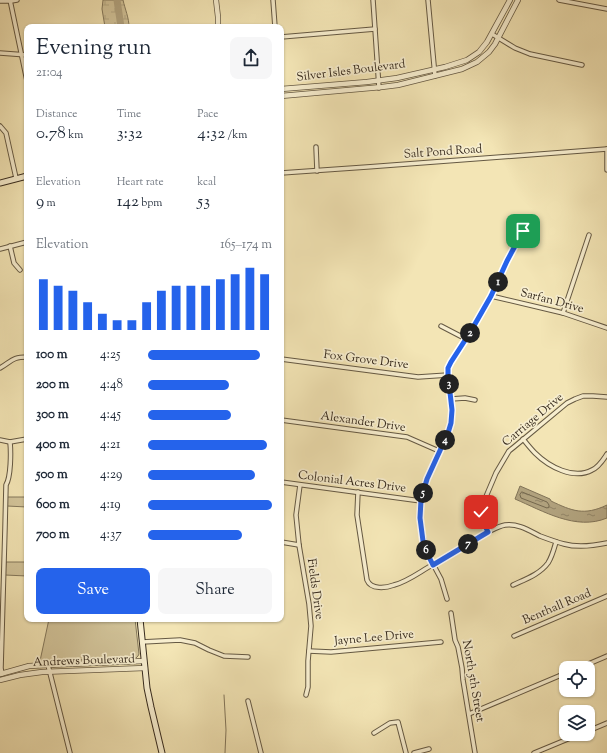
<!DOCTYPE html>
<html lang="en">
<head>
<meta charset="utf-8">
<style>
	:root { --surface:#fff; --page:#f6f6f7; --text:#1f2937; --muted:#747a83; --accent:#2563eb }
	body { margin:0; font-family:"Sorts Mill Goudy",serif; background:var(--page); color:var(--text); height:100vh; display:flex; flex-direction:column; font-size:15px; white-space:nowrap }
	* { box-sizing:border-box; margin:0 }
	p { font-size:13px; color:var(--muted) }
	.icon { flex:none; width:22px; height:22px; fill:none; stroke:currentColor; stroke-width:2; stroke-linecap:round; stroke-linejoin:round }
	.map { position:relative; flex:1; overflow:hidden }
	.side { position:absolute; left:24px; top:24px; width:260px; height:598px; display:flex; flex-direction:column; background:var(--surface); border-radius:8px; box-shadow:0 1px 3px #0004 }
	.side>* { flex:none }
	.fabs { position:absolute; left:559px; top:661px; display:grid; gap:8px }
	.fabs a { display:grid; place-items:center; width:36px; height:36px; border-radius:8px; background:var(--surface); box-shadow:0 1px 3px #0004; font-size:20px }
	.pin { position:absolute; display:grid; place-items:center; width:34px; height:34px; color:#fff; margin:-17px; border-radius:8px; box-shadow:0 2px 6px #0006 }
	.km { position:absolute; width:20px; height:20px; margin:-10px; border-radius:50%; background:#222; color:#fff; font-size:11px; line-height:20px; text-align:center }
	.round { display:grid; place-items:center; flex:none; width:42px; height:42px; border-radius:8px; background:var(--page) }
	.head { display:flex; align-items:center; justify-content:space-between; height:68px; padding:0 12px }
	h1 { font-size:22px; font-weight:600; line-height:30px }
	.stats { display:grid; grid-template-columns:repeat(3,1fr); gap:6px; height:68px; padding:4px 12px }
	.stats div { display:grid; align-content:center }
	.stats b { font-size:17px; font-weight:600 }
	.stats small { font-size:11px; font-weight:400 }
	.stats p { font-size:11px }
	.chart { height:112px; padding:8px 12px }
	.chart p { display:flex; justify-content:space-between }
	.chart svg { width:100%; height:72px; margin-top:4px; stroke:var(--accent); stroke-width:6 }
	.action { display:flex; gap:8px; margin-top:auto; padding:8px 12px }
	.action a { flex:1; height:46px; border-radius:8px; background:var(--accent); color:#fff; font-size:16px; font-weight:600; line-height:46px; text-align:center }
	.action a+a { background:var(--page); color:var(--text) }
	ul { padding:0 12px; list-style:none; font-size:13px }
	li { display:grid; grid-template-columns:64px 48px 1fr; align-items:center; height:30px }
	li i { height:10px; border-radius:5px; background:var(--accent) }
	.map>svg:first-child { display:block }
	.wetland { fill:url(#wetland-marsh); stroke:#84785c }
	.park { fill:#d3c59b; stroke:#84785c }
	.water { fill:url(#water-ripples); stroke:#817459 }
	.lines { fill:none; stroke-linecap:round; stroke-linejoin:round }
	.shore { stroke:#74684f; stroke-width:1 }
	.stream { stroke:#817459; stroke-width:1 }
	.river { stroke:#b3a581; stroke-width:7 }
	.minor-casing { stroke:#655943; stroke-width:5.5 }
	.tertiary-casing { stroke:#655943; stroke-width:6 }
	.secondary-casing { stroke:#362a1d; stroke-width:7 }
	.minor { stroke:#f7eecf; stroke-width:3.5 }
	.tertiary { stroke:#f7eecf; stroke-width:4.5 }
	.secondary { stroke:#f7eecf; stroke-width:5 }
	.route-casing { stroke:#fff; stroke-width:8 }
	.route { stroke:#2563eb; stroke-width:5 }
	.labels { text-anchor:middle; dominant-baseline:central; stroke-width:3.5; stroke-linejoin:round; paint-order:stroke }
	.street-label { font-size:12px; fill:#362a1d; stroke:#f7eecf }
</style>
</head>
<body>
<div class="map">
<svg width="607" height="753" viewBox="0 0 607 753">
	<defs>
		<pattern id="wetland-marsh" width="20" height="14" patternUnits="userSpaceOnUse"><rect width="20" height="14" fill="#d3c59b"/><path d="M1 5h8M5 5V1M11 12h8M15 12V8" fill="none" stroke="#b6a985"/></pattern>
		<pattern id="water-ripples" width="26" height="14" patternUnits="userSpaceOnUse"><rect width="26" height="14" fill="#b3a581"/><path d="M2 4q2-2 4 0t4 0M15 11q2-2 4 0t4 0" fill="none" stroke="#928769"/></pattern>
	</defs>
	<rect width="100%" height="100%" fill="#f3e5b5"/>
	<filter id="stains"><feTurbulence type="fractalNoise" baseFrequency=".005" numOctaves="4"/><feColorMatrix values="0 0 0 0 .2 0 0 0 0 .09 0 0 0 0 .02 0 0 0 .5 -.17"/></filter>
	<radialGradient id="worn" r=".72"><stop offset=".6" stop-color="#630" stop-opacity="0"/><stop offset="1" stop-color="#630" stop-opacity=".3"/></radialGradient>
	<path class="wetland" d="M 103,0 L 123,0 C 125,9 129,18 129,27 L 105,27 L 102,9 Z"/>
	<g class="park">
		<path d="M 7,497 L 27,497 L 27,507 L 7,506 Z"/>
		<path d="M 6,562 L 27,562 L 27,576 L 5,575 Z"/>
		<path d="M 49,619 L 135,619 L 139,654 L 138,656 L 136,658 L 40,661 Z"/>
	</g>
	<path class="water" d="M 520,486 L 550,499 L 551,501 C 572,511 584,516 607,505 L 607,518 C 576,531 543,511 515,499 Z"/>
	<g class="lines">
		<path class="shore" d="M 522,492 L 547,502 L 549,505 L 549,507 L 547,508 L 521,498 L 520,495 Z"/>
		<path class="stream" d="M 224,695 L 226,730 L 225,753"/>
		<path class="river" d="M 117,0 L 121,27"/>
		<defs>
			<g id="minor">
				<path d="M 10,0 L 27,81"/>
				<path d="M 273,0 L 275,27"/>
				<path d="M 373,0 L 379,88"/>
				<path d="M 428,0 L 435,76"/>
				<path d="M 559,0 L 607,9"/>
				<path d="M 0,1 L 11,1 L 17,0"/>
				<path d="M 492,34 L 515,48 L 530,54 L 582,65"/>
				<path d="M 281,37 L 375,29"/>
				<path d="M 0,53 L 27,55"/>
				<path d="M 0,126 L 6,133 L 16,178"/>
				<path d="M 316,147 L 317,171"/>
				<path d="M 607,149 L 607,170"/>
				<path d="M 281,173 L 367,167 L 607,149"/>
				<path d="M 10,246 L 14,263 L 20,270"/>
				<path d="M 0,249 L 27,242"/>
				<path d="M 491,296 L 563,313 L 607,328"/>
				<path d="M 563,313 L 589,235"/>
				<path d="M 441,326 L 466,339"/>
				<path d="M 281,359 L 418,377 L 448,375"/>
				<path d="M 0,368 C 12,361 12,357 27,357"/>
				<path d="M 451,399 L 465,398 L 475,400"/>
				<path d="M 281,420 L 407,437 L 439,451"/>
				<path d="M 523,439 C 527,444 531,449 535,453 C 549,467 574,480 592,470 C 599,467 603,460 607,454"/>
				<path d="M 0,440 L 10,442 L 27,439"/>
				<path d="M 281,482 L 421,501"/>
				<path d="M 300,485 L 296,515 L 299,545 L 309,604 L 311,626 L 308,661 L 308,687 L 306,695"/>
				<path d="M 358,492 L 357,515 L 367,580 C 371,590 386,588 394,585 C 406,582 417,574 427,568 C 448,556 468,544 488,532 C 494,529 499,526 505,525 C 518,523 530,531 540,536 C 548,539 556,542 564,544 C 578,548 593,546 607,543"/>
				<path d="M 488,532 C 483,523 480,517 482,506 L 496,473 L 509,451 L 514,447 L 567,403 L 575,399 L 583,396 L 593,396 L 607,397"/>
				<path d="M 281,542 L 299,545"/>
				<path d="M 513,585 C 526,579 540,574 548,563 C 552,557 554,549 556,542"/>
				<path d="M 447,599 L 441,579 L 426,551 L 422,530 L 420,512 L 421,501 L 427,479 L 446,437 L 451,423 L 452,410 L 448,371 L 451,362 L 466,339 L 491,296 L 507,261 L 523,231 L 526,220"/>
				<path d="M 451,613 L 455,640 L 458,647 L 462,668 L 463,680 L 475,753"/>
				<path d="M 514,636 L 607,596"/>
				<path d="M 142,642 L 180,640 L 195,643 L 209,650 L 224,656 L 248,657"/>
				<path d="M 309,651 L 331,652 L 441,642"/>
				<path d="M 48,665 L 70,753"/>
				<path d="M 579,668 L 607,656"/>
				<path d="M 2,674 L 1,668 L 5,528 L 6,485 C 11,477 11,452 10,442"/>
				<path d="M 248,701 L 261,753"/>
				<path d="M 469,714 L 566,673"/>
				<path d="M 588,731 L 607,723"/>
				<path d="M 374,733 L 390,723 L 398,722 L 406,753"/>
				<path d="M 414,753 L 429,749"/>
				<path d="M 534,753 L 580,734"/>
			</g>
			<g id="tertiary">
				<path d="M 216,0 L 218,17 L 218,27"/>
				<path d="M 281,89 L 367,82 L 397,78 L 445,67 L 467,60 L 479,52 L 487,42 L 510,0"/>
				<path d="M 281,96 L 382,87 L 398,85 L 462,69 L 477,62 L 489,52 L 495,44 L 518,0"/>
				<path d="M 0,674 L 29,666 L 48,665 L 144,661"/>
				<path d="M 0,680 L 20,675 L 42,672 L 145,668"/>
			</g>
			<g id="secondary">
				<path d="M 0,183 L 27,176"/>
				<path d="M 140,619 L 147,688 L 151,707 L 162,753"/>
			</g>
		</defs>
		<use href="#minor" class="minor-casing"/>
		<use href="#tertiary" class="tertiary-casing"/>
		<use href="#secondary" class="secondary-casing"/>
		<use href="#minor" class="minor"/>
		<use href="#tertiary" class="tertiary"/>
		<use href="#secondary" class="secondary"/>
	</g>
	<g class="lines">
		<defs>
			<path id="route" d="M 481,512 L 481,518 L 488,532 L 433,565 L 426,551 L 423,541 L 420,518 L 421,500 L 427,479 L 448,433 L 451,423 L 452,410 L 448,375 L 448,368 L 451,362 L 471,331 L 491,296 L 507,261 L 523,231"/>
		</defs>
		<use href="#route" class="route-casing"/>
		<use href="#route" class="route"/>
	</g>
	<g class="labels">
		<g class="street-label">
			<text transform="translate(351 71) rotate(-7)">Silver Isles Boulevard</text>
			<text transform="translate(443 152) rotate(-4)">Salt Pond Road</text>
			<text transform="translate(552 301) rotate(15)">Sarfan Drive</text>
			<text transform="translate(366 360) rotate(7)">Fox Grove Drive</text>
			<text transform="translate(533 420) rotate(-40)">Carriage Drive</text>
			<text transform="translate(363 422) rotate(8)">Alexander Drive</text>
			<text transform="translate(352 482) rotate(7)">Colonial Acres Drive</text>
			<text transform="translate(315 589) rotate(82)">Fields Drive</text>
			<text transform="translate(557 607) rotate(-23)">Benthall Road</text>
			<text transform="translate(374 638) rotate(-5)">Jayne Lee Drive</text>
			<text transform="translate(84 661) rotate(-2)">Andrews Boulevard</text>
			<text transform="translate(473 681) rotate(80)">North 5th Street</text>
		</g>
	</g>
	<rect width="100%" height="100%" filter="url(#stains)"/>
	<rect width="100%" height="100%" fill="url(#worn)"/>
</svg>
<div class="fabs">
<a><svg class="icon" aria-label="locate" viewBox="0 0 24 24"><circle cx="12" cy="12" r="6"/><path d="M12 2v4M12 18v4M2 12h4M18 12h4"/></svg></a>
<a><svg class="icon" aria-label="layers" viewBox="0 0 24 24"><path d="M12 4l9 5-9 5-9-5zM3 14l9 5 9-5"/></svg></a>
</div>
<div class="pin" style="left:523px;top:231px;background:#1e9e55"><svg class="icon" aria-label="arrive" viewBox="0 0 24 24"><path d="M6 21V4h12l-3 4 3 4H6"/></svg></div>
<div class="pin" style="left:481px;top:512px;background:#d93025"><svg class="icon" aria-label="check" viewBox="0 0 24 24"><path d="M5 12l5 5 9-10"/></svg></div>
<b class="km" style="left:498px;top:282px">1</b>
<b class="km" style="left:470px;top:333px">2</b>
<b class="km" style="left:449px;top:384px">3</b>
<b class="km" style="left:445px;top:440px">4</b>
<b class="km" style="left:423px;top:493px">5</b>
<b class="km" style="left:426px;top:550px">6</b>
<b class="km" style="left:468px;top:544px">7</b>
<section class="side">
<div class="head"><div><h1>Evening run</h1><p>21:04</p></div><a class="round"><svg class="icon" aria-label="share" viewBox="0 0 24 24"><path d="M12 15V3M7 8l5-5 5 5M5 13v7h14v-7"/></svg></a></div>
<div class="stats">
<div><p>Distance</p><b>0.78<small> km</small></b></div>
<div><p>Time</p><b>3:32</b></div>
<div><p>Pace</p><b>4:32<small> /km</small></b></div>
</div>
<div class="stats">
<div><p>Elevation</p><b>9<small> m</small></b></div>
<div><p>Heart rate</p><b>142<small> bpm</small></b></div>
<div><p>kcal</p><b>53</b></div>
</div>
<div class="chart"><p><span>Elevation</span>165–174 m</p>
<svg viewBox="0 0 160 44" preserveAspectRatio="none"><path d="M5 44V13M15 44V17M25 44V20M35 44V27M45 44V34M55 44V38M65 44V38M75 44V27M85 44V20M95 44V17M105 44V17M115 44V17M125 44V13M135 44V10M145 44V6M155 44V10"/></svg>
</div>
<ul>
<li><b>100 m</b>4:25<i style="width:90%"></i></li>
<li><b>200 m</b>4:48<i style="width:65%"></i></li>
<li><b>300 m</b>4:45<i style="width:67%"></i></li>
<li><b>400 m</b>4:21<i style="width:96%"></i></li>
<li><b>500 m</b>4:29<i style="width:86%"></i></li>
<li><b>600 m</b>4:19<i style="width:100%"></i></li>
<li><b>700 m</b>4:37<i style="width:76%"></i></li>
</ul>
<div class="action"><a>Save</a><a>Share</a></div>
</section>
</div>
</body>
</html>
